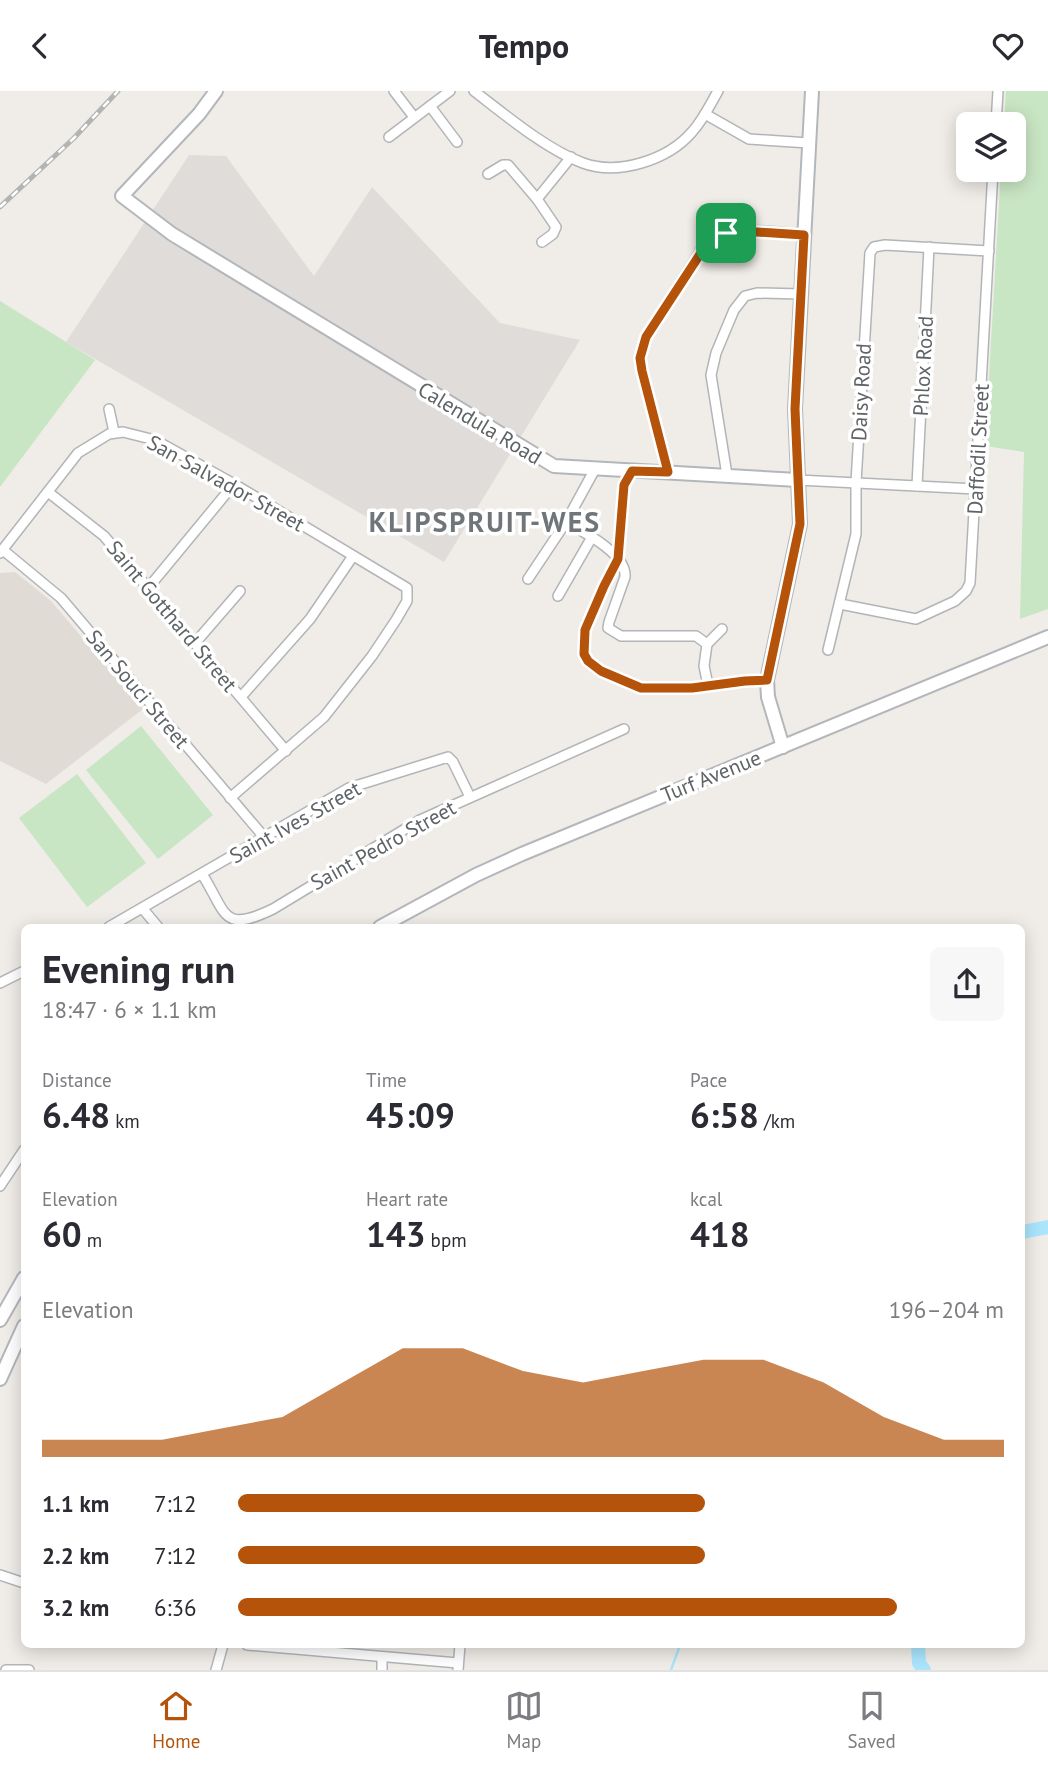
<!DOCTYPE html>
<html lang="en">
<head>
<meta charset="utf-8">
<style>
	:root { --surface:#fff; --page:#f7f7f7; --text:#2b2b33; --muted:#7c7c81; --line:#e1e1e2; --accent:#b45309 }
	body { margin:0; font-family:"PT Sans",sans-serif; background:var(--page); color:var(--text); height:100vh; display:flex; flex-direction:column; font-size:26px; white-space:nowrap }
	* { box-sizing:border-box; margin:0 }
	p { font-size:23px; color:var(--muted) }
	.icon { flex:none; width:38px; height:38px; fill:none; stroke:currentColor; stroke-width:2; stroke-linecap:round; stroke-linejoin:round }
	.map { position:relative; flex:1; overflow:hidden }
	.drawer { position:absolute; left:21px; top:833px; width:1004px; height:724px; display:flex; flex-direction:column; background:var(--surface); border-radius:10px; box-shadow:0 4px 18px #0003 }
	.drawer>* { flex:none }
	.controls { position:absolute; left:956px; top:21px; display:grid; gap:14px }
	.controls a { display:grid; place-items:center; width:70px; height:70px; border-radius:10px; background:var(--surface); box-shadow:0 4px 18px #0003; font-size:35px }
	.pin { position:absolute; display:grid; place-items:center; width:60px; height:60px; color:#fff; margin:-30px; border-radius:14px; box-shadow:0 4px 10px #0006 }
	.round { display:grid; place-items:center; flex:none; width:74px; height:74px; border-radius:10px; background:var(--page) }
	.summary { display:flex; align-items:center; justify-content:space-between; height:119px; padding:0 21px }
	h1 { font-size:38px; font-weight:700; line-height:52px }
	.metrics { display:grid; grid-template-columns:repeat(3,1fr); gap:10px; height:119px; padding:7px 21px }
	.metrics div { display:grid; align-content:center }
	.metrics b { font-size:35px; font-weight:700 }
	.metrics small { font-size:19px; font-weight:400 }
	.metrics p { font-size:19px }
	.chart { height:196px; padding:14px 21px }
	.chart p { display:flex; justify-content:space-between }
	.chart svg { width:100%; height:126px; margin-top:7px; fill:var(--accent); opacity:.7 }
	ul { padding:0 21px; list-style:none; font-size:23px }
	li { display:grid; grid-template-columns:112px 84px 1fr; align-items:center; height:52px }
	li i { height:18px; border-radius:9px; background:var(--accent) }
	header { display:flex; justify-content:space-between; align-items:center; height:91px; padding:0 21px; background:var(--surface); font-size:32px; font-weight:700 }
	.tabs { display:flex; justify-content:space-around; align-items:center; height:98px; border-top:2px solid var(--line); background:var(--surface); font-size:19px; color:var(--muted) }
	.tabs a { display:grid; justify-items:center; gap:4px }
	.tabs .selected { color:var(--accent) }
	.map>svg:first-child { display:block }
	.industrial { fill:#dfdcd9 }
	.education { fill:#e0dcd5 }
	.green { fill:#c9e6c4 }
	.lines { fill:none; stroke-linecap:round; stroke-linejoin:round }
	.stream { stroke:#aae5fd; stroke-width:2.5 }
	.river { stroke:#aae5fd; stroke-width:14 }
	.street-casing { stroke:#b2b5b8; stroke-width:12 }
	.secondary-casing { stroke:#b3b7bb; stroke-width:16 }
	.street { stroke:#fff; stroke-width:9 }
	.secondary { stroke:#fff; stroke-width:12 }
	.rail-casing { stroke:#b3b4b4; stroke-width:5 }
	.rail { stroke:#fff; stroke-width:2.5; stroke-dasharray:8; stroke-linecap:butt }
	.route-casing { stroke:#fff; stroke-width:14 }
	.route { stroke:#b45309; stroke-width:9 }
	.labels { text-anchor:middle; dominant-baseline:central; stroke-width:7; stroke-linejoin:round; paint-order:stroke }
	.street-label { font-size:21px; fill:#5e6366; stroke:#fff }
	.district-label { font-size:28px; font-weight:bold; letter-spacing:2px; fill:#6f7578; stroke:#fff }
</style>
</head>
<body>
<header><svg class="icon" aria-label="back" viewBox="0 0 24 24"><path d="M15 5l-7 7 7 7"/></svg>Tempo<svg class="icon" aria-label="heart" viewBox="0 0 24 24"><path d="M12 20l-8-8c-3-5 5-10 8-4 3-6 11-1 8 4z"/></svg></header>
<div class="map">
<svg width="1048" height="1579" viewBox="0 0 1048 1579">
	<rect width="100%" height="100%" fill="#f0ece7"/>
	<path class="industrial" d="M 189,64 L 226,65 L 314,185 L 372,96 L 500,232 L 580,249 L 444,471 L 66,251 Z"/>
	<path class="education" d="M 15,481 L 51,510 L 143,618 L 46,693 L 0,670 L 0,482 Z"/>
	<g class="green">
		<path d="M 1006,0 L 1048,0 L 1048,518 L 1020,528 L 1024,361 L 985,355 L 1001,79 L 1013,79 L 1013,33 L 1004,33 Z"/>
		<path d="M 0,210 L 95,269 L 0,396 Z"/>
		<path d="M 141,635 L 213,724 L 158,768 L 86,679 Z"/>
		<path d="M 77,683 L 146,772 L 87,816 L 19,727 Z"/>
	</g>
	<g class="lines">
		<path class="stream" d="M 671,1579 L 680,1554"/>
		<g class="river">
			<path d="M 1022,1141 L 1048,1136"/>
			<path d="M 918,1554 L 919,1572 L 924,1579"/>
		</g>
		<defs>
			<g id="street">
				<path d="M 394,0 L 414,26"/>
				<path d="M 474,0 C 504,23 547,59 583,72 C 618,85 668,69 692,41 C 703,29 710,14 718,0"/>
				<path d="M 430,15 L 457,51"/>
				<path d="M 705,23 L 749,48 L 809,52"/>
				<path d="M 996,33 L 998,0"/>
				<path d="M 389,46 L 450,0"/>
				<path d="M 488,83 L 503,74 L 508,74 L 537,108 L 556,136 L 553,143 L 542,151"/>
				<path d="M 537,108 L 571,66"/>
				<path d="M 109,318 L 114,341"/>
				<path d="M 632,380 L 624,394 L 618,468 L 604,495 L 585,539 L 584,563 L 588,570 L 601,580 L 641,597 L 692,597 L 708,594"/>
				<path d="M 668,381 L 642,280 L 640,267 L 646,246 L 703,156 C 727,130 773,142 804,143"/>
				<path d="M 727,384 L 711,284 L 716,262 L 734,219 L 745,205 L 757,202 L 801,203"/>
				<path d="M 798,389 L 976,398"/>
				<path d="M 917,395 L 929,156"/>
				<path d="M 48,401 L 104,445 L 286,660"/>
				<path d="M 566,431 C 584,441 627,463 625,486 L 609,531 L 608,537 L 621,545 L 696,545 L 707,553 L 704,575 L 708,594 L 767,589"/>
				<path d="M 3,459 L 61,507 L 264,746"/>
				<path d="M 0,462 L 78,362 L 109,343 L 123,341 L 155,349 L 234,393 L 407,497 L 407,510 L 396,529 L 372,565 L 324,626 L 230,707"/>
				<path d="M 528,488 L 566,431 L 595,378"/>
				<path d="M 149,496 L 234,393"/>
				<path d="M 558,505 L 592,446"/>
				<path d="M 840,513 L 916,528 L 955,510 L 966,500 L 970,492 L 993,79"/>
				<path d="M 195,552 L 240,500"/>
				<path d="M 707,553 L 722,538"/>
				<path d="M 828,559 L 856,443 L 856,391 L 870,162 L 874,156 L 885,154 L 989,160"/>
				<path d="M 241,606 L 310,528 L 353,465"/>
				<path d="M 202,783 C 227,822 221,843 273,818 L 420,729 L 624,638"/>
				<path d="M 143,818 L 158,836"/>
				<path d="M 109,836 L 349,697 L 448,666 L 453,671 L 470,706"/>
				<path d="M 0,892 L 24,880"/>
				<path d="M 0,1095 L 24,1059"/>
				<path d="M 0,1484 L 24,1492"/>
				<path d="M 247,1554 L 458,1572"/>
				<path d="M 6,1579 L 29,1579"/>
				<path d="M 216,1579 L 223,1554"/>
				<path d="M 382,1579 L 382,1566"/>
				<path d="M 458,1579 L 460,1554"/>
			</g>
			<g id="secondary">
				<path d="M 216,0 L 199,23 L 122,105 L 172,143 L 554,375 L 798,389"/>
				<path d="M 783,656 L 768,606 L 767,589 L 800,433 L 795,318 L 812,0"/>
				<path d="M 380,836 L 476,784 L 522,763 L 1048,546"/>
				<path d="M 0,1229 L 24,1187"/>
				<path d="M 0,1288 L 24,1235"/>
			</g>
		</defs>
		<use href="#street" class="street-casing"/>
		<use href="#secondary" class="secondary-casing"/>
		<use href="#street" class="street"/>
		<use href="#secondary" class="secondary"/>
		<defs>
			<path id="rail" d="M 0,116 L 74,47 L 118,0"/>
		</defs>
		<use href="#rail" class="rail-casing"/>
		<use href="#rail" class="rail"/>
	</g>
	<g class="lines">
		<defs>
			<path id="route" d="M 742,140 L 804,144 L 795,318 L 800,433 L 767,589 L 745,590 L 692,597 L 641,597 L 601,580 L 588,570 L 584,563 L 585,539 L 604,495 L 618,468 L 624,394 L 632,380 L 668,381 L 642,280 L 640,267 L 646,246 L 708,151 L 726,142 Z"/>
		</defs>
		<use href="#route" class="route-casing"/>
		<use href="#route" class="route"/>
	</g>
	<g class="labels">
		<g class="street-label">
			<text transform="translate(923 275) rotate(-87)">Phlox Road</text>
			<text transform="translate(861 301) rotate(-87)">Daisy Road</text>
			<text transform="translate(480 332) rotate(31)">Calendula Road</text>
			<text transform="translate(978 358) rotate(-87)">Daffodil Street</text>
			<text transform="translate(226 392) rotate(29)">San Salvador Street</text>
			<text transform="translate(172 525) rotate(50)">Saint Gotthard Street</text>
			<text transform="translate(138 598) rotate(50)">San Souci Street</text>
			<text transform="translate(711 685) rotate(-22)">Turf Avenue</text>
			<text transform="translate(295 731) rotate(-29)">Saint Ives Street</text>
			<text transform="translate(383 754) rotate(-29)">Saint Pedro Street</text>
		</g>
		<g class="district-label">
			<text x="485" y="430">KLIPSPRUIT-WES</text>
		</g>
	</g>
</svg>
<div class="controls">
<a><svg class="icon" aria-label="layers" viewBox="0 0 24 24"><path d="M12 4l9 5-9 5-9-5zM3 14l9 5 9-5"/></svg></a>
</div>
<div class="pin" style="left:726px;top:142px;background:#1e9e55"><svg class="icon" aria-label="arrive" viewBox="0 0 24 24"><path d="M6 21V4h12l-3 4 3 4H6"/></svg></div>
<section class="drawer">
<div class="summary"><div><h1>Evening run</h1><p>18:47 · 6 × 1.1 km</p></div><a class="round"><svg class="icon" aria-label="share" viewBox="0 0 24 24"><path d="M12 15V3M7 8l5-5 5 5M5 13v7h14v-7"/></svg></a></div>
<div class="metrics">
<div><p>Distance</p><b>6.48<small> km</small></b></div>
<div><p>Time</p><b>45:09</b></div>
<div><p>Pace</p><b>6:58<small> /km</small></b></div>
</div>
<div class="metrics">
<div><p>Elevation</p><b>60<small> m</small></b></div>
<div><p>Heart rate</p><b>143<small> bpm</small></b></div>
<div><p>kcal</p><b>418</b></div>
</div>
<div class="chart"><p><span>Elevation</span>196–204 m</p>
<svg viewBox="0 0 160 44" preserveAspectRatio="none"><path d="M0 44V38L10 38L20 38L30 34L40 30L50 18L60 6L70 6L80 14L90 18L100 14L110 10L120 10L130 18L140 30L150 38L160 38V44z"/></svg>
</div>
<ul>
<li><b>1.1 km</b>7:12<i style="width:61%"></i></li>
<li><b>2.2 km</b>7:12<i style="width:61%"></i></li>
<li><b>3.2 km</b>6:36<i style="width:86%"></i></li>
</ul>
</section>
</div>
<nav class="tabs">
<a class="selected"><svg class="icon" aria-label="home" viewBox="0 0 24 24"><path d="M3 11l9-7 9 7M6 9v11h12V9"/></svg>Home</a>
<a><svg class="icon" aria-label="map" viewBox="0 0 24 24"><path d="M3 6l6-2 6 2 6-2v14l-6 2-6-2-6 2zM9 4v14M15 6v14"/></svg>Map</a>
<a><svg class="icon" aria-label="saved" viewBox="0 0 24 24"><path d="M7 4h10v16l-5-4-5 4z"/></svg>Saved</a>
</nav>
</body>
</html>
